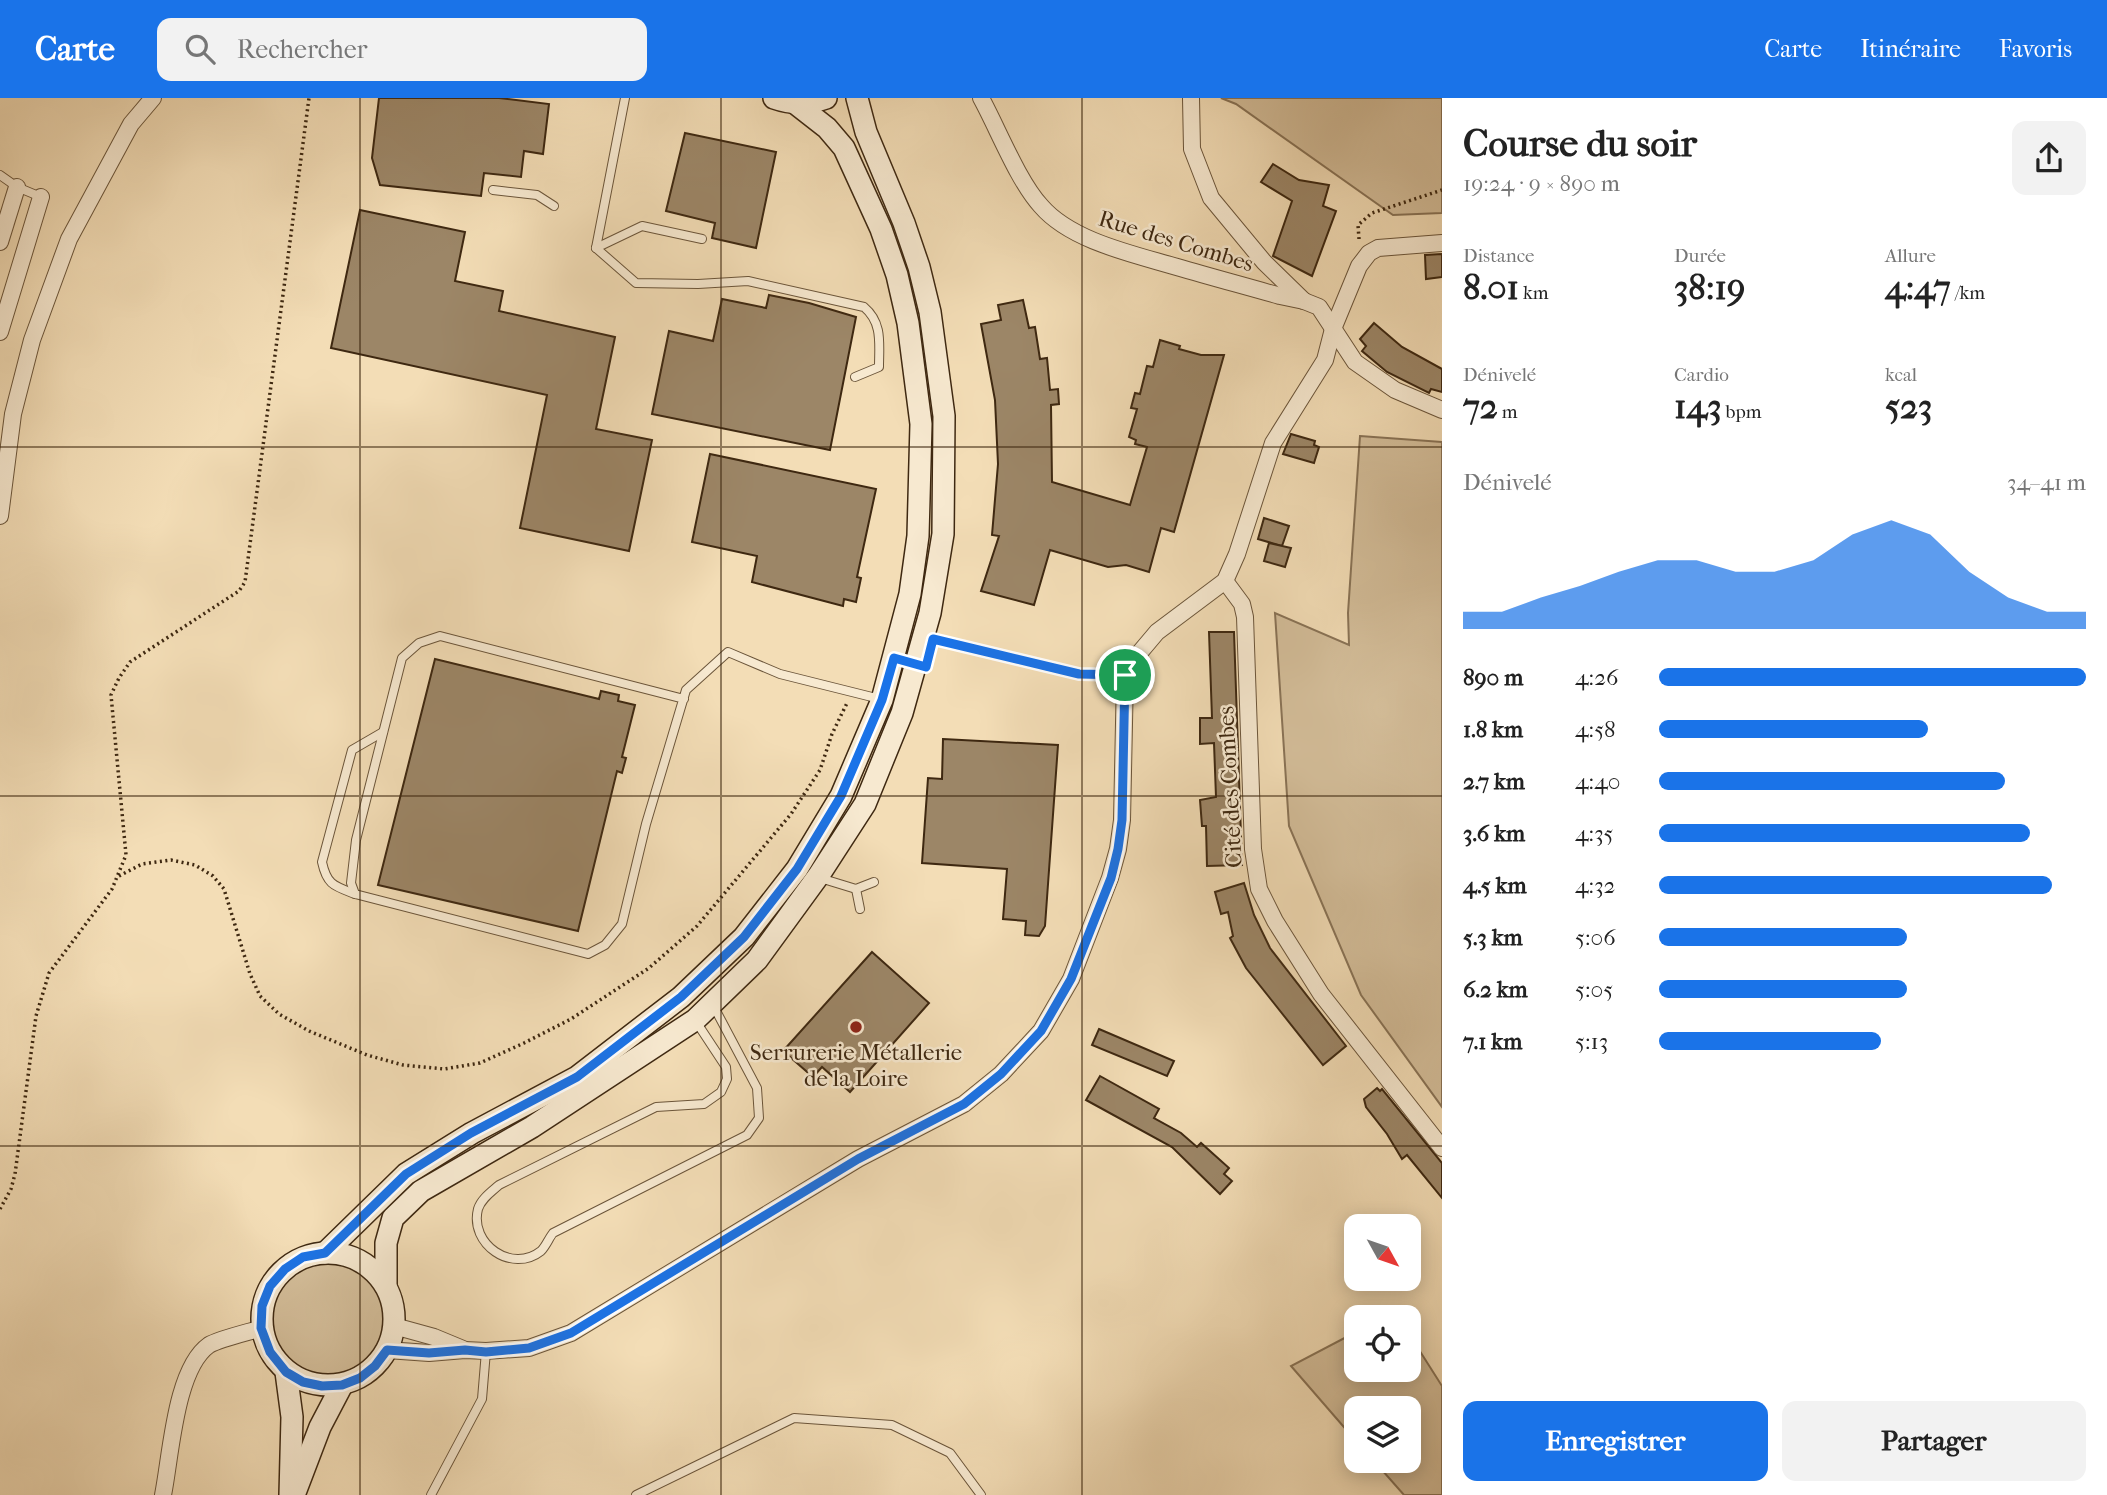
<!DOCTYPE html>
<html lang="fr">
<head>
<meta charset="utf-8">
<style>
	:root { --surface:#fff; --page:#f2f2f2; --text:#222; --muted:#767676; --accent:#1a73e8 }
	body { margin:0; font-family:"IM FELL French Canon",serif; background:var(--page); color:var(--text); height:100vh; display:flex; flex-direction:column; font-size:26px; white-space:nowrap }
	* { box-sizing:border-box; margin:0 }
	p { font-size:23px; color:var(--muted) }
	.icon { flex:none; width:38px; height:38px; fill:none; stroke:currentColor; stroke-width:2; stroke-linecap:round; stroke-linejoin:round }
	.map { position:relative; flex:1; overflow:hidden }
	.details { display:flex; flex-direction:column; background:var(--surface); width:665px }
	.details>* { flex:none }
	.needle { width:46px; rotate:130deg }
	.buttons { position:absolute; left:1344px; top:1116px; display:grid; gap:14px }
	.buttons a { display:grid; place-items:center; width:77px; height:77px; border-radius:14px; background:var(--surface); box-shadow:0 4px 18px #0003; font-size:35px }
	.pin { position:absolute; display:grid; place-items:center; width:60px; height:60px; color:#fff; margin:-30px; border:4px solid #fff; border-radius:50%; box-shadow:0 2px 7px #0007 }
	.round { display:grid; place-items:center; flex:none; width:74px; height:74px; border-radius:14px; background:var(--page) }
	.overview { display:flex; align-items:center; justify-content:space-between; height:119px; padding:0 21px }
	h1 { font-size:38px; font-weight:800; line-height:52px }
	.figures { display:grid; grid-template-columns:repeat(3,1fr); gap:10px; height:119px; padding:7px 21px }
	.figures div { display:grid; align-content:center }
	.figures b { font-size:35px; font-weight:800 }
	.figures small { font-size:19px; font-weight:400 }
	.figures p { font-size:19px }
	.chart { height:196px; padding:14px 21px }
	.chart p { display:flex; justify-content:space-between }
	.chart svg { width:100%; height:126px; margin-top:7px; fill:var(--accent); opacity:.7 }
	.cta { display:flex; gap:14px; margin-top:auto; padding:14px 21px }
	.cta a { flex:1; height:80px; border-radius:14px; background:var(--accent); color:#fff; font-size:28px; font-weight:800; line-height:80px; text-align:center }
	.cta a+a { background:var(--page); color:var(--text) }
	ul { padding:0 21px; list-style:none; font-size:23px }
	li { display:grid; grid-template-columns:112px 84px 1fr; align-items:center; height:52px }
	li i { height:18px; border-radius:9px; background:var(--accent) }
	header { display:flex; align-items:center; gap:42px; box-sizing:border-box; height:98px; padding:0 35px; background:var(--accent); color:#fff }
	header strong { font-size:33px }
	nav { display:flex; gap:38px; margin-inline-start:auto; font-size:24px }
	.search { width:490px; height:63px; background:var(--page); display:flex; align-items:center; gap:18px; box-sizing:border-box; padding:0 24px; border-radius:14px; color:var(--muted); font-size:26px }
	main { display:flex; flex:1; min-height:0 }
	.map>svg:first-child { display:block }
	.green { fill:#d4be9a; stroke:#897356; stroke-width:2 }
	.building { fill:#9c8667; stroke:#3e2811; stroke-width:2 }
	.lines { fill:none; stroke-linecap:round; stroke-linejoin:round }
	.service-casing { stroke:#6b553a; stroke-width:10 }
	.minor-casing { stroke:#6b553a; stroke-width:18 }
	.secondary-casing { stroke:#3e2811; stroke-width:24 }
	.path { stroke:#3e2811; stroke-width:3.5; stroke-dasharray:2 3.5; stroke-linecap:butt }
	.service { stroke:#f7e9d0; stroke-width:8 }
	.minor { stroke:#f7e9d0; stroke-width:16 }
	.secondary { stroke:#f7e9d0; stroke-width:21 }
	.route-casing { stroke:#fff; stroke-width:14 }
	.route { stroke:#1a73e8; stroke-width:9 }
	.grid { fill:none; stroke:#3e2811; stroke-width:2; stroke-opacity:0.55 }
	.poi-dot { fill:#8f2418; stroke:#f7e9d0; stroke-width:2.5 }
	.labels { text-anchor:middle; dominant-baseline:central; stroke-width:5; stroke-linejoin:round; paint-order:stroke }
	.street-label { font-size:23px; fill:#3e2811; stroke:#f7e9d0 }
	.poi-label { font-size:23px; fill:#3e2811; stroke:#f7e9d0 }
</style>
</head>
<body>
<header>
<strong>Carte</strong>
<div class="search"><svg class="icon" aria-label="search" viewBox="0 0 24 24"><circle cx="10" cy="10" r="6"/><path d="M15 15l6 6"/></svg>Rechercher</div>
<nav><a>Carte</a><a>Itinéraire</a><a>Favoris</a></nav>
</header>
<main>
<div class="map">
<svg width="1442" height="1397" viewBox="0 0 1442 1397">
	<rect width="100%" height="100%" fill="#f3ddb6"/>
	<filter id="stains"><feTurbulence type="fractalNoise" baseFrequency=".00286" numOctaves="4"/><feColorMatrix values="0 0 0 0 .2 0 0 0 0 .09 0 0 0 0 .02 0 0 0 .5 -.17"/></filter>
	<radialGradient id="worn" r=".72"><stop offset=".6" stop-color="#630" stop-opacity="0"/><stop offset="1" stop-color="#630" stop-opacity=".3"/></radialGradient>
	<g class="green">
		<path d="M 1221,0 L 1442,0 L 1442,115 L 1393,117 L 1236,6 Z"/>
		<path d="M 1360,338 L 1442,344 L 1442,1009 L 1361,897 L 1289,728 L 1275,515 L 1349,547 L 1348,515 Z"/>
		<circle cx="329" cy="1221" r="57"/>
		<path d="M 1356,1234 L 1356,1272 L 1409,1272 L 1409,1236 L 1442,1288 L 1442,1397 L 1404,1397 L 1374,1363 L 1409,1363 L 1409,1311 L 1356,1311 L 1356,1343 L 1291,1268 Z"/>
	</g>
	<g class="building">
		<path d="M 379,0 L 499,0 L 549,6 L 543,56 L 524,53 L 521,79 L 484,75 L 481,98 L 380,87 L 372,60 Z"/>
		<path d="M 685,35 L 776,54 L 756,150 L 712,140 L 715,125 L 666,113 Z"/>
		<path d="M 1273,66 L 1299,82 L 1329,87 L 1323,108 L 1336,113 L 1312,178 L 1273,158 L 1292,103 L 1261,84 Z"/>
		<path d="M 360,112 L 465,134 L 455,183 L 503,193 L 499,213 L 615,239 L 596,331 L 652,342 L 629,453 L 520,430 L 547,297 L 331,250 Z"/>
		<path d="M 1442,156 L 1442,179 L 1426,181 L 1425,157 Z"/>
		<path d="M 769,197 L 809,205 L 856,219 L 830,352 L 652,316 L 669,233 L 713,243 L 722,201 L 766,210 Z"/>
		<path d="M 1023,202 L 1029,230 L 1035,229 L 1040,261 L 1047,260 L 1050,292 L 1058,291 L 1059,306 L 1051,307 L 1052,384 L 1130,407 L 1147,349 L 1135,346 L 1136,342 L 1129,339 L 1137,311 L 1131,310 L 1135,295 L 1140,296 L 1147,268 L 1153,269 L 1160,242 L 1180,248 L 1179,251 L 1201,257 L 1224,257 L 1174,434 L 1161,430 L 1149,474 L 1126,467 L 1108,469 L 1050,452 L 1034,507 L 981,493 L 999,438 L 992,437 L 998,366 L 995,302 L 981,226 L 1001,222 L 998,207 Z"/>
		<path d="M 1374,225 L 1402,249 L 1442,271 L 1442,294 L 1431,291 L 1429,295 L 1387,274 L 1362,253 L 1366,248 L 1360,241 Z"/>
		<path d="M 1291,336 L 1315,343 L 1314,347 L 1319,349 L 1314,365 L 1283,356 Z"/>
		<path d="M 710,356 L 876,391 L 857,479 L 861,480 L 856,504 L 844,501 L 843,508 L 752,484 L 757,458 L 692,444 Z"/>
		<path d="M 1264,420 L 1289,428 L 1282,448 L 1258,441 Z"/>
		<path d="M 1269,445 L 1291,450 L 1285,469 L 1264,463 Z"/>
		<path d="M 1209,534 L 1234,534 L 1242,767 L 1207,768 L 1206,728 L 1202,728 L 1200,702 L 1216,699 L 1214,645 L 1200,646 L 1200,620 L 1212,620 Z"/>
		<path d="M 435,561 L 599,601 L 601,593 L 619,597 L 618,603 L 635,607 L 622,659 L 626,660 L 622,675 L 617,673 L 578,833 L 378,787 Z"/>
		<path d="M 943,641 L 1058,647 L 1045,828 L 1039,838 L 1025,837 L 1026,823 L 1003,821 L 1007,771 L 922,765 L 928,680 L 942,681 Z"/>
		<path d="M 1244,785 L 1254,817 L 1270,850 L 1346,948 L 1323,967 L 1246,870 L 1230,840 L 1233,838 L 1228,814 L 1221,816 L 1215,794 Z"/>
		<path d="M 872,854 L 929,905 L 850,994 L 822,969 L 813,979 L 783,953 Z"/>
		<path d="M 1099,931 L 1174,963 L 1167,978 L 1092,947 Z"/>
		<path d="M 1100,978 L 1159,1011 L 1154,1020 L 1181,1035 L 1197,1049 L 1201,1045 L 1229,1070 L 1224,1076 L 1232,1083 L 1220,1096 L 1172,1049 L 1086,1002 Z"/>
		<path d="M 1377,990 L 1380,993 L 1382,991 L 1442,1065 L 1442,1100 L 1407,1057 L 1402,1061 L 1387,1036 L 1366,1009 L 1364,1001 Z"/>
	</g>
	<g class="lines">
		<defs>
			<g id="service">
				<path d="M 0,77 L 17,89 L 41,99"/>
				<path d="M 493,92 L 537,97 L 554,108"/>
				<path d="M 596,150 L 636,185 L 698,186 L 748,183 L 864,209 C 883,225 879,246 879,269 L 855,279"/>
				<path d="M 596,150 L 625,0"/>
				<path d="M 596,150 L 642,128 L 702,141"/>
				<path d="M 684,601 L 440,538 L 419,545 L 402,560 L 356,742 L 351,785 L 355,796 L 588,856 L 605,847 L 622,826 L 646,726 L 686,592 L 728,554 L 780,576 L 880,601"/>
				<path d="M 820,780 L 856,791 L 874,784"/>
				<path d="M 856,791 L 860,811"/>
				<path d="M 355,796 C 334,788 327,787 322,764 L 352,652 L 383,634"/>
				<path d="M 695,922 L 726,969 L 727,981 L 721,994 L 704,1006 L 656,1009 L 499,1087 C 491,1094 481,1101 478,1111 C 469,1146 512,1176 541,1153 C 546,1148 549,1140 553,1135 L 747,1037 L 759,1020 L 757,990 L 713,907"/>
				<path d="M 431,1397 L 482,1301 L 486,1253"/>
				<path d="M 636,1397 L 794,1320 L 892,1327 L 950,1355 L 981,1397"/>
			</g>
			<g id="minor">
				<path d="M 981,0 C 998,31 1018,83 1041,108 C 1071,143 1133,156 1177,169 C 1211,179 1245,188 1280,198 L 1304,203 L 1319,209 L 1355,264 L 1395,292 L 1442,312"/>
				<path d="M 1191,0 L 1192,51 L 1211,100 L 1264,164 L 1304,203"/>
				<path d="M 0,144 L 17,89"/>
				<path d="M 0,234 L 41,99"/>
				<path d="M 0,418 L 13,316 L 32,242 L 69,141 L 131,26 L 153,0"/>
				<path d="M 1225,483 L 1242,506 L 1245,519 L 1253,751 L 1259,791 L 1275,823 L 1321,896 L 1442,1050"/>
				<path d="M 394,1228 L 434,1239 L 463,1251"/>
				<path d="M 387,1252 L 429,1255 L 465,1252 L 486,1253 L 529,1250 L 571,1235 L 858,1061 L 964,1006 L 1001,976 L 1041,933 L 1071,881 L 1110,780 L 1118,751 L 1122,722 L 1125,577 L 1130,566 L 1157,534 L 1225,483 L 1237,456 L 1273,345 L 1325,262 L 1333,231 L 1359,168 L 1369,155 L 1378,150 L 1442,145"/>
				<path d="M 163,1397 C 171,1358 175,1271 209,1247 C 219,1241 249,1234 262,1230"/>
			</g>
			<g id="secondary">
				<path d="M 774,0 C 791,6 809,6 826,0"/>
				<circle cx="328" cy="1221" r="66"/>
				<path d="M 325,1155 L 406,1076 L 472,1035 L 577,979 L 681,899 L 744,839 L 797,771 L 841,698 L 882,602 L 910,496 L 918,438 L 921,326 L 908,225 L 897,177 L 881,131 L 844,50 L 827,30 L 795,5"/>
				<path d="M 386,1188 L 386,1145 L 393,1120 L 421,1093 L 532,1029 L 695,922 L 757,862 L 819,777 L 865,706 L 902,615 L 930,515 L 943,436 L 944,318 L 930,214 L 919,169 L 904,125 L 866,34 L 857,0"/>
				<path d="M 286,1274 L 292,1319 L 290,1397"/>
				<path d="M 296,1392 L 320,1329 L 342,1287"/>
			</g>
		</defs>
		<use href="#service" class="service-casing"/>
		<use href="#minor" class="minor-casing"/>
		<use href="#secondary" class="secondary-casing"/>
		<g class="path">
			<path d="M 1359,141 L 1358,127 L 1372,115 L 1442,92"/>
			<path d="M 940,543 L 1079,576 L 1107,578"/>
			<path d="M 119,778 L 142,766 L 171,762 L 195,767 L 213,778 L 224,791 L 250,876 L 260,898 L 279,916 L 309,933 L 367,957 L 403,967 L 444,971 L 480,965 L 524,945 L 571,921 L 649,870 L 697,828 L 791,716 L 820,672 L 832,636 L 847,605"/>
			<path d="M 0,1111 L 11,1091 L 15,1076 L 36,918 L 49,875 L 112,791 L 126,757 L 111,597 L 119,580 L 130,564 L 239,493 L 245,484 L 309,0"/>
		</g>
		<use href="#service" class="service"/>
		<use href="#minor" class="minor"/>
		<use href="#secondary" class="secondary"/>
	</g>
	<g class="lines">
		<defs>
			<path id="route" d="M 933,541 L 1079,576 L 1125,577 L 1122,722 L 1118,751 L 1111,780 L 1071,881 L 1041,933 L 1001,976 L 964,1006 L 858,1061 L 571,1235 L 529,1250 L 486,1254 L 465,1252 L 429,1255 L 387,1252 L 375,1268 L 360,1280 L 342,1287 L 322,1288 L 303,1284 L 286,1274 L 270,1254 L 261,1230 L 262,1208 L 270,1188 L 285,1171 L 303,1159 L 325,1155 L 406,1076 L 471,1035 L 577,979 L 681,899 L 744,839 L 797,771 L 841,698 L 882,602 L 894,560 L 926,569 Z"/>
		</defs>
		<use href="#route" class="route-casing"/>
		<use href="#route" class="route"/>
	</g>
	<path class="grid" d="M 360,0 L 360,1397M 721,0 L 721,1397M 1082,0 L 1082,1397M 0,349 L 1442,349M 0,698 L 1442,698M 0,1048 L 1442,1048"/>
	<circle class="poi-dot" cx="856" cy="929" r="7"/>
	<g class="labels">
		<g class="street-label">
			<text transform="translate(1176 143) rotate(17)">Rue des Combes</text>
			<text transform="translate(1230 689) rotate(-93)">Cité des Combes</text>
		</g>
		<g class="poi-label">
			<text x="856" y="954">Serrurerie Métallerie<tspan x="856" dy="26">de la Loire</tspan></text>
		</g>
	</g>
	<rect width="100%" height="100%" filter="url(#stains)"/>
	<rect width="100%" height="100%" fill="url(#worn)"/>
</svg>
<div class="buttons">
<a><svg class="needle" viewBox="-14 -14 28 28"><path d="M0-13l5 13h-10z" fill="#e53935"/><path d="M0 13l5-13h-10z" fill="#767676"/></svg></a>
<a><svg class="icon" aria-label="locate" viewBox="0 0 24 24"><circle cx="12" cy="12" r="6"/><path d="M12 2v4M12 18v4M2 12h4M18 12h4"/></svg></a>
<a><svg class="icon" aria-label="layers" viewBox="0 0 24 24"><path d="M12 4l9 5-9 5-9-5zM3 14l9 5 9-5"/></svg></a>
</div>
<div class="pin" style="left:1125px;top:577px;background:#1e9e55"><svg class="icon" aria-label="arrive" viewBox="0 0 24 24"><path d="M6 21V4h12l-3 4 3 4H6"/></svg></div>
</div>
<section class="details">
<div class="overview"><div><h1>Course du soir</h1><p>19:24 · 9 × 890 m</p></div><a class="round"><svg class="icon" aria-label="share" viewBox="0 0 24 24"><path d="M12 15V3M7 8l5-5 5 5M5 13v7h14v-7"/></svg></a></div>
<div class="figures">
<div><p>Distance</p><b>8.01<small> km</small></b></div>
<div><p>Durée</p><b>38:19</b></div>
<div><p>Allure</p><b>4:47<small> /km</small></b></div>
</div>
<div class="figures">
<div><p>Dénivelé</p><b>72<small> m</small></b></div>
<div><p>Cardio</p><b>143<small> bpm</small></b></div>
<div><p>kcal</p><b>523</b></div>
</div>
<div class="chart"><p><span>Dénivelé</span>34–41 m</p>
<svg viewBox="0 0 160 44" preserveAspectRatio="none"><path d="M0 44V38L10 38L20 33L30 29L40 24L50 20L60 20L70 24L80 24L90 20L100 11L110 6L120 11L130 24L140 33L150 38L160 38V44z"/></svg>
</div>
<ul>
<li><b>890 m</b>4:26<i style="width:100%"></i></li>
<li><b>1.8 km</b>4:58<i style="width:63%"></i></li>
<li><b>2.7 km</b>4:40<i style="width:81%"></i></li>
<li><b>3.6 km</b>4:35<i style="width:87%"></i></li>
<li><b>4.5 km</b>4:32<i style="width:92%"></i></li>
<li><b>5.3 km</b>5:06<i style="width:58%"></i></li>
<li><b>6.2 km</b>5:05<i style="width:58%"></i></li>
<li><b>7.1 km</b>5:13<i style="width:52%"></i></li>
</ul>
<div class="cta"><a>Enregistrer</a><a>Partager</a></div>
</section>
</main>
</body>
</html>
